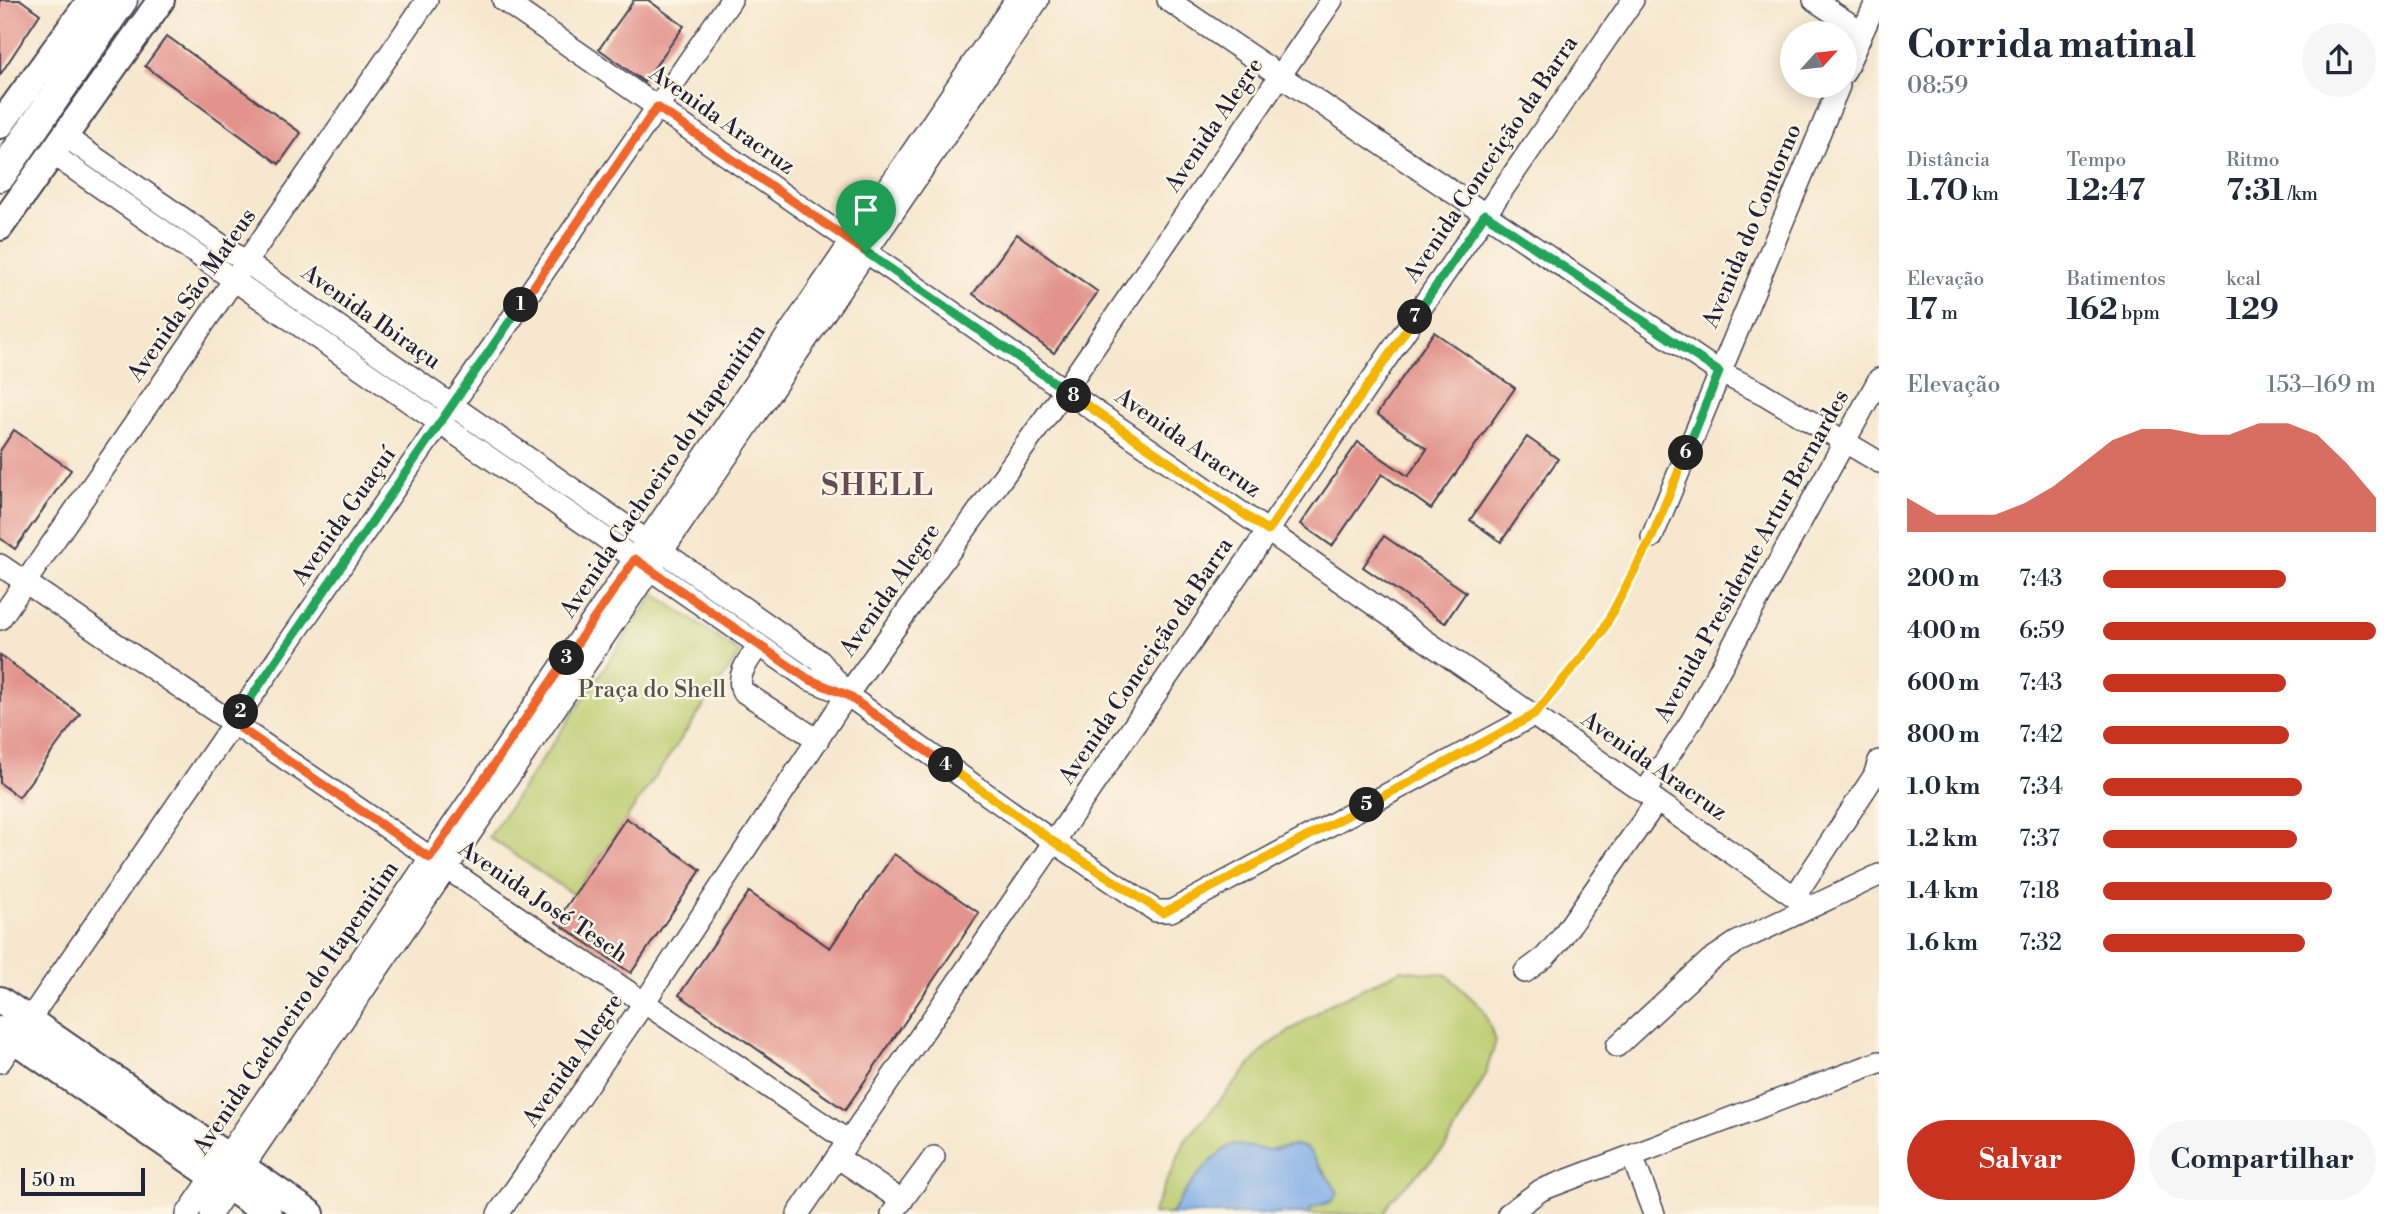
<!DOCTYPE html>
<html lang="pt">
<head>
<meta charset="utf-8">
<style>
	:root { --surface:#fff; --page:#f6f6f7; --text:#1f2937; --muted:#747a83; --accent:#c8321e }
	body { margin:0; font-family:"Libre Bodoni",serif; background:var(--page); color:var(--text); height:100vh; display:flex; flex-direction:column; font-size:26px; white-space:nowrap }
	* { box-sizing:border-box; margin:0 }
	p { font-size:23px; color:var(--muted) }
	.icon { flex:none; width:38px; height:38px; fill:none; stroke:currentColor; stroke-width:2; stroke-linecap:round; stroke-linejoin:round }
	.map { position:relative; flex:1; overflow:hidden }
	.panel { display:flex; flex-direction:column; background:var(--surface); width:525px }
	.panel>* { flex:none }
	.needle { width:46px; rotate:63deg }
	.controls { position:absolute; left:1780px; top:21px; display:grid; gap:14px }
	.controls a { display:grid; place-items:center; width:77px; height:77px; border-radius:50%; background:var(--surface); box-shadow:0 4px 18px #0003; font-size:35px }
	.scale { position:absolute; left:21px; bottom:18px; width:124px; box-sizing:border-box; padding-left:7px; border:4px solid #22223b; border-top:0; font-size:19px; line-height:24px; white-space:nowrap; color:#22223b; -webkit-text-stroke:5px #fcf5e5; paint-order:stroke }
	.pin { position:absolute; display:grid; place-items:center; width:60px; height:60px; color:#fff; margin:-72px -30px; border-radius:50% 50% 50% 0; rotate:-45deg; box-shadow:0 0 7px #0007 }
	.pin .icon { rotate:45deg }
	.km { position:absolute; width:35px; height:35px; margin:-18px; border-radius:50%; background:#222; color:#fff; font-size:19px; line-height:35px; text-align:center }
	.round { display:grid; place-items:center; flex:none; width:74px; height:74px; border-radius:37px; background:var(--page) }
	.head { display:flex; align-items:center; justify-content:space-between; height:119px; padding:0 28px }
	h1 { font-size:38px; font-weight:700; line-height:52px }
	.figures { display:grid; grid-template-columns:repeat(3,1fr); gap:10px; height:119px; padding:7px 28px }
	.figures div { display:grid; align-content:center }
	.figures b { font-size:30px; font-weight:700 }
	.figures small { font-size:19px; font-weight:400 }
	.figures p { font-size:19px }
	.chart { height:196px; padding:14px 28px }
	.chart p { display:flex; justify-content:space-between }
	.chart svg { width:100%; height:126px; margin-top:7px; fill:var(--accent); opacity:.7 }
	.cta { display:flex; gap:14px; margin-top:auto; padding:14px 28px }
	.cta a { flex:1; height:80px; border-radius:42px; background:var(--accent); color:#fff; font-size:28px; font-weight:700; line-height:80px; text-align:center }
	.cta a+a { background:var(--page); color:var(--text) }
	ul { padding:0 28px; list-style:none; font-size:23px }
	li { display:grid; grid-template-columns:112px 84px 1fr; align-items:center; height:52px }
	li i { height:18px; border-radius:9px; background:var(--accent) }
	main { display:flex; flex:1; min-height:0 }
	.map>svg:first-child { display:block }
	.green { fill:#bbcc6f; stroke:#6e7755; stroke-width:2 }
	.water { fill:#7eace8; stroke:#506792; stroke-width:2 }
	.building { fill:#e2938c }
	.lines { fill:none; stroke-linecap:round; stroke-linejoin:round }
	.minor-casing { stroke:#424051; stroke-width:24 }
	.major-casing { stroke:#424051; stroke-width:30 }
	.highway-casing { stroke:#424051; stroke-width:33 }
	.path { stroke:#424051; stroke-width:2.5; stroke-dasharray:5 5; stroke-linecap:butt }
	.minor { stroke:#fff; stroke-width:21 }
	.major { stroke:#fff; stroke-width:26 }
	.highway { stroke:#fff; stroke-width:30 }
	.split-1-casing { stroke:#fff; stroke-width:14 }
	.split-2-casing { stroke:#fff; stroke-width:14 }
	.split-3-casing { stroke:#fff; stroke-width:14 }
	.split-4-casing { stroke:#fff; stroke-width:14 }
	.split-5-casing { stroke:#fff; stroke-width:14 }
	.split-6-casing { stroke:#fff; stroke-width:14 }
	.split-7-casing { stroke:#fff; stroke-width:14 }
	.split-8-casing { stroke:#fff; stroke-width:14 }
	.split-9-casing { stroke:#fff; stroke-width:14 }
	.split-1 { stroke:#f0652b; stroke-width:9 }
	.split-2 { stroke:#22a559; stroke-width:9 }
	.split-3 { stroke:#f0652b; stroke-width:9 }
	.split-4 { stroke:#f0652b; stroke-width:9 }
	.split-5 { stroke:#f5b400; stroke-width:9 }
	.split-6 { stroke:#f5b400; stroke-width:9 }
	.split-7 { stroke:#22a559; stroke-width:9 }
	.split-8 { stroke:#f5b400; stroke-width:9 }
	.split-9 { stroke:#22a559; stroke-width:9 }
	.labels { text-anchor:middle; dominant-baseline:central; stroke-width:5; stroke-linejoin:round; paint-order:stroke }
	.street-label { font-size:23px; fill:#22223b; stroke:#fcf5e5 }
	.park-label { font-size:23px; fill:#50554b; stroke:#fcf5e5 }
	.district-label { font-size:30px; font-weight:bold; letter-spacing:2px; fill:#654a57; stroke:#fcf5e5 }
</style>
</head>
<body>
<main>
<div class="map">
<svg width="1879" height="1214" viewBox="0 0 1879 1214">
	<rect width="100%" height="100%" fill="#fcf5e5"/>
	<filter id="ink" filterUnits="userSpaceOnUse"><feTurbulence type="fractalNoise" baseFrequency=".0143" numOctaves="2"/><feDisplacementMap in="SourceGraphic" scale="14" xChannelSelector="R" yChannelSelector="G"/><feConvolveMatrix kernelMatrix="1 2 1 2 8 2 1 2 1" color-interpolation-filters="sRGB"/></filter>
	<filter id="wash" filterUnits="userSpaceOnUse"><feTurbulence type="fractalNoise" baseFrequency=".00686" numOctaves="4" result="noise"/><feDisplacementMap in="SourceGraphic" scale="28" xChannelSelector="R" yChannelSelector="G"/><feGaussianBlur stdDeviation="1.57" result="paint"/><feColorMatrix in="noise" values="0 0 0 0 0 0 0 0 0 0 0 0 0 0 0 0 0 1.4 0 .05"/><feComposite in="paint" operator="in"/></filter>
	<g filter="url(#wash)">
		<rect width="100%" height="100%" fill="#f6e7ce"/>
		<g class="green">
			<path d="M 655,594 L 740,653 L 574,895 L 489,837 Z"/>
			<path d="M 1401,970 L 1447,975 L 1483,1009 L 1496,1041 L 1484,1078 L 1445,1148 L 1391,1199 L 1384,1214 L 1309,1214 L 1311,1208 L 1332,1201 C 1330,1168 1320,1165 1296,1145 L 1267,1150 L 1232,1144 C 1205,1163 1188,1186 1171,1214 L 1152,1214 L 1185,1141 L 1265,1048 L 1328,1005 Z"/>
		</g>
		<path class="water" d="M 1232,1144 L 1267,1150 L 1296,1145 L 1307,1148 L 1338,1192 L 1332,1201 L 1311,1208 L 1309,1214 L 1171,1214 C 1188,1186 1205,1163 1232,1144 Z"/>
		<g id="blocks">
			<g class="building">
				<path d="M 0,0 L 21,0 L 40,14 L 0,75 Z"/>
				<path d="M 634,0 L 648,0 L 684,26 L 644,82 L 599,49 Z"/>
				<path d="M 167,36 L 301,133 L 279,164 L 145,66 Z"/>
				<path d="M 1017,234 L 1098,292 L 1054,353 L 973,294 Z"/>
				<path d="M 1434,332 L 1515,388 L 1431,509 L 1382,474 L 1332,546 L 1301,524 L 1358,442 L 1408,476 L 1427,449 L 1377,414 Z"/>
				<path d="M 14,430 L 71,470 L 15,549 L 0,538 L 0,451 Z"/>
				<path d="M 1527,437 L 1558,459 L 1501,542 L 1470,520 Z"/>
				<path d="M 1384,536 L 1466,592 L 1445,623 L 1363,567 Z"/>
				<path d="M 0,655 L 80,714 L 19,797 L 0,783 Z"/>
				<path d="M 626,818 L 701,870 L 631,973 L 556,922 Z"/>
				<path d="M 894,854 L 979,913 L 845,1110 L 679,995 L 749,892 L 830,948 Z"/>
			</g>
		</g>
	</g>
	<g filter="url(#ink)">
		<use href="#blocks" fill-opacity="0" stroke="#424051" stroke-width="2"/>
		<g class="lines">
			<defs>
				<g id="minor">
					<path d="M 503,0 L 1808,906"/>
					<path d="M 1168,0 L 1719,372 L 1764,394 L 1879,462"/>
					<path d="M 1814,0 L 1862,32"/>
					<path d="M 1844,73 L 1877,0"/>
					<path d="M 63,135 L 820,661 L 847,694"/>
					<path d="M 51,153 L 808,679 L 847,695 L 1054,842 L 1156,911 L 1171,911 L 1534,715"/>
					<path d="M 1652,537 L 1839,86"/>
					<path d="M 0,565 L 848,1141"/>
					<path d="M 0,619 L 427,0"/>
					<path d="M 759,645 C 749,660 736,674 742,691 L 818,740"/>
					<path d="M 1645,792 L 1692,720 L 1879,379"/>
					<path d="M 1795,896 L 1874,776 L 1879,761"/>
					<path d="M 1525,972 L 1545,957 L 1559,941 L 1657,801"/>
					<path d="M 1617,1046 L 1709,961 L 1737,942 L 1879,875"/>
					<path d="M 0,1062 L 731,0"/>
					<path d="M 1632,1156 L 1654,1214"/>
					<path d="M 837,1157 L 902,1201"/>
					<path d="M 187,1214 L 1016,0"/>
					<path d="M 211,1214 L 1038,0"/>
					<path d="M 498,1214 L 644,1003 L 847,695 L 1065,390 L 1332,0"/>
					<path d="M 798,1214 L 1633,0"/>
					<path d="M 892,1214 L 934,1157"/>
					<path d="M 1508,1214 L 1541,1190 L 1879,1062"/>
				</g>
				<g id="major">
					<path d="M 0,125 L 91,0"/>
					<path d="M 0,227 L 161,0"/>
					<path d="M 0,1000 L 311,1214"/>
					<path d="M 0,1030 L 268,1214"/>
				</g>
				<path id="highway" d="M 0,176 L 122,0"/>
			</defs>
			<use href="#minor" class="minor-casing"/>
			<use href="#major" class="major-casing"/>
			<use href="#highway" class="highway-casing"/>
			<path class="path" d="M 1545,702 L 1601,634 L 1643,554"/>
			<use href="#minor" class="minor"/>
			<use href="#major" class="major"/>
			<use href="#highway" class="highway"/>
		</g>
	</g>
	<g class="lines" filter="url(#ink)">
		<defs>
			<path id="split-1" d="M 521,305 L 657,107 L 866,252"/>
			<path id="split-2" d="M 241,712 L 521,305"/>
			<path id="split-3" d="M 241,712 L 233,723 L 430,858 L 567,658"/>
			<path id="split-4" d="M 567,658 L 635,559 L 808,679 L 847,695 L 946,765"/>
			<path id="split-5" d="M 946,765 L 1054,842 L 1163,913 L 1367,805"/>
			<path id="split-6" d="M 1367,805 L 1534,715 L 1601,634 L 1652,537 L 1686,453"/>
			<path id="split-7" d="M 1415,317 L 1485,214 L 1719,372 L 1686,453"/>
			<path id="split-8" d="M 1074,396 L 1268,531 L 1415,317"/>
			<path id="split-9" d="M 866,252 L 1074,396"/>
		</defs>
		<use href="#split-1" class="split-1-casing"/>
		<use href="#split-2" class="split-2-casing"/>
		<use href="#split-3" class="split-3-casing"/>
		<use href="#split-4" class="split-4-casing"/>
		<use href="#split-5" class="split-5-casing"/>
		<use href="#split-6" class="split-6-casing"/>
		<use href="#split-7" class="split-7-casing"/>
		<use href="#split-8" class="split-8-casing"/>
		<use href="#split-9" class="split-9-casing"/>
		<use href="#split-1" class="split-1"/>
		<use href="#split-2" class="split-2"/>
		<use href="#split-3" class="split-3"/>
		<use href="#split-4" class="split-4"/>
		<use href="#split-5" class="split-5"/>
		<use href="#split-6" class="split-6"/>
		<use href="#split-7" class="split-7"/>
		<use href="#split-8" class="split-8"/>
		<use href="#split-9" class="split-9"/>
	</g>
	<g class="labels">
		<g class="street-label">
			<text transform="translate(722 120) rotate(35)">Avenida Aracruz</text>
			<text transform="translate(1214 125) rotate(-56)">Avenida Alegre</text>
			<text transform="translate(1491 159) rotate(-56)">Avenida Conceição da Barra</text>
			<text transform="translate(1752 226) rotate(-67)">Avenida do Contorno</text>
			<text transform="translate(192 295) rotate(-55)">Avenida São Mateus</text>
			<text transform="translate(371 317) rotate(35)">Avenida Ibiraçu</text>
			<text transform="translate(1188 443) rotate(35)">Avenida Aracruz</text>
			<text transform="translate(663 471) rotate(-56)">Avenida Cachoeiro do Itapemitim</text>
			<text transform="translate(344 516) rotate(-55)">Avenida Guaçuí</text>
			<text transform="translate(1752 556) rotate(-61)">Avenida Presidente Artur Bernardes</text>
			<text transform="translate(890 590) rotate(-55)">Avenida Alegre</text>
			<text transform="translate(1146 661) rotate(-56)">Avenida Conceição da Barra</text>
			<text transform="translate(1654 766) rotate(35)">Avenida Aracruz</text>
			<text transform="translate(543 902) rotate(34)">Avenida José Tesch</text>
			<text transform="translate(296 1008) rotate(-56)">Avenida Cachoeiro do Itapemitim</text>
			<text transform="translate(573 1060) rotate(-55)">Avenida Alegre</text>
		</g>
		<g class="park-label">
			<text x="652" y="690">Praça do Shell</text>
		</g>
		<g class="district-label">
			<text x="878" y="486">SHELL</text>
		</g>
	</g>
</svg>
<div class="controls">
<a><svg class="needle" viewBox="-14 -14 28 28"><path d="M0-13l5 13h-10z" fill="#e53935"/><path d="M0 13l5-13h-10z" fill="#747a83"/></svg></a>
</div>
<div class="scale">50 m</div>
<div class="pin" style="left:866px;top:252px;background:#1e9e55"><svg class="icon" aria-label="arrive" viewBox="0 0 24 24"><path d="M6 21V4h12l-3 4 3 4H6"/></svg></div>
<b class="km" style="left:521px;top:305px">1</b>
<b class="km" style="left:241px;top:712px">2</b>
<b class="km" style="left:567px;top:658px">3</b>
<b class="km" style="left:946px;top:765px">4</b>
<b class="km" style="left:1367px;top:805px">5</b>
<b class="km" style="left:1686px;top:453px">6</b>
<b class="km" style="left:1415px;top:317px">7</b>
<b class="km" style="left:1074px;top:396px">8</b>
</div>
<section class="panel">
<div class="head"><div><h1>Corrida matinal</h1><p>08:59</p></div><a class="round"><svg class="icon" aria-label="share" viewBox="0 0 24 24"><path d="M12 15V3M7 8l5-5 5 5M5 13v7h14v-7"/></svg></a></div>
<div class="figures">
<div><p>Distância</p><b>1.70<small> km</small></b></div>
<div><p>Tempo</p><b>12:47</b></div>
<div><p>Ritmo</p><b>7:31<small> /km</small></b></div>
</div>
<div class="figures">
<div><p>Elevação</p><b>17<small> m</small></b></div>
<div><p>Batimentos</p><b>162<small> bpm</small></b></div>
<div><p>kcal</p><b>129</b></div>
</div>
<div class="chart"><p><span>Elevação</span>153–169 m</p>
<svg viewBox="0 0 160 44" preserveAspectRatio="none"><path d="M0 44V32L10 38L20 38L30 38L40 34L50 28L60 20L70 12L80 8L90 8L100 10L110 10L120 6L130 6L140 10L150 20L160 32V44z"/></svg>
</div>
<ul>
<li><b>200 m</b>7:43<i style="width:67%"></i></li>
<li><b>400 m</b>6:59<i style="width:100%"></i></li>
<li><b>600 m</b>7:43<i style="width:67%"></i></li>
<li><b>800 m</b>7:42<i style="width:68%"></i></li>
<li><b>1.0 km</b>7:34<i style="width:73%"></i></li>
<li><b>1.2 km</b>7:37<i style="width:71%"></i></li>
<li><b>1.4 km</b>7:18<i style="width:84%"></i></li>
<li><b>1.6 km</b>7:32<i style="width:74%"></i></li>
</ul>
<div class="cta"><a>Salvar</a><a>Compartilhar</a></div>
</section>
</main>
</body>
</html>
